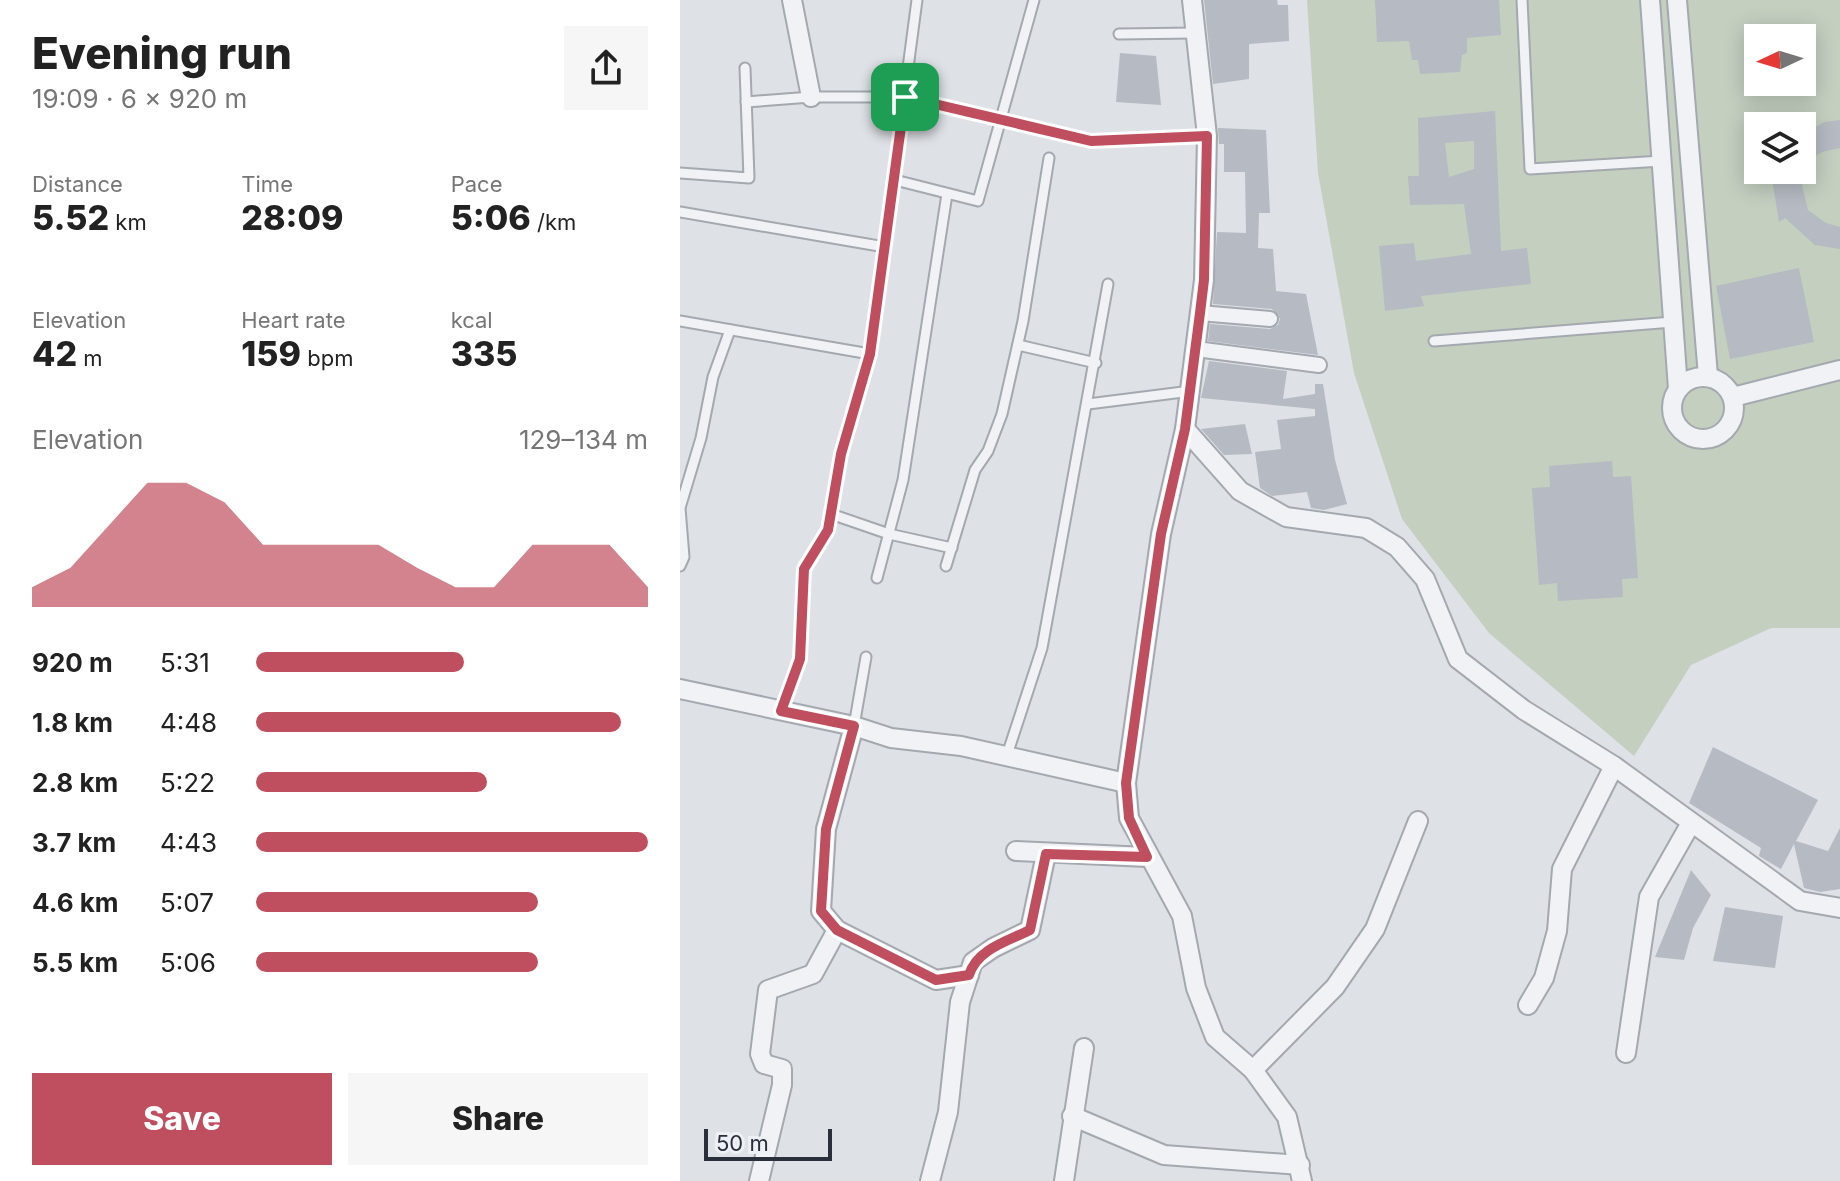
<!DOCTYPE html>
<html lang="en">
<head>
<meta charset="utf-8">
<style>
	:root { --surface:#fff; --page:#f6f6f6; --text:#222; --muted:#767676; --accent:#bf4f5f }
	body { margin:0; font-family:Inter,sans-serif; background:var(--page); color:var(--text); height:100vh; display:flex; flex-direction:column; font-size:30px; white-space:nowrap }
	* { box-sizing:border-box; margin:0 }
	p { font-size:26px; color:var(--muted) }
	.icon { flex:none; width:44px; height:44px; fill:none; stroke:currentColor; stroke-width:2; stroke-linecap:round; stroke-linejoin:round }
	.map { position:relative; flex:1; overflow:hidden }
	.sheet { display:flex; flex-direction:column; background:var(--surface); width:680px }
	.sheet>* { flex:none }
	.needle { width:52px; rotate:266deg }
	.controls { position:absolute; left:1064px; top:24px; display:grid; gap:16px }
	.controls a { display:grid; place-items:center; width:72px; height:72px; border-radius:0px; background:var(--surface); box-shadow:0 4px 20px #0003; font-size:40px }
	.scale { position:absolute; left:24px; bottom:20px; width:128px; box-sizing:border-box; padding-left:8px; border:4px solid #292f3b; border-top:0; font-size:22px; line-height:28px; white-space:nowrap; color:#292f3b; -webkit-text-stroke:6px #edf0f4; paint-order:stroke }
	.pin { position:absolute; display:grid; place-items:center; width:68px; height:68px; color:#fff; margin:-34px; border-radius:16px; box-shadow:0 4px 12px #0006 }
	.round { display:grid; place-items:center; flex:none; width:84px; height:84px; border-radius:0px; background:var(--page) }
	.headline { display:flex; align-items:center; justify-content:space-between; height:136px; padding:0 32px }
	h1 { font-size:44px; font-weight:800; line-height:60px }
	.stats { display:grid; grid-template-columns:repeat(3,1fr); gap:12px; height:136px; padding:8px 32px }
	.stats div { display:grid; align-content:center }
	.stats b { font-size:34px; font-weight:800 }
	.stats small { font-size:22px; font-weight:400 }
	.stats p { font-size:22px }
	.chart { height:224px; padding:16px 32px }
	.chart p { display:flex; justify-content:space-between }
	.chart svg { width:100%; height:144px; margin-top:8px; fill:var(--accent); opacity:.7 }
	.primary-button { display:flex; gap:16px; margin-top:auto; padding:16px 32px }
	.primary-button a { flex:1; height:92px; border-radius:0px; background:var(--accent); color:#fff; font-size:32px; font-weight:800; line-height:92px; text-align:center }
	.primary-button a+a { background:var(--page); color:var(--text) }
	ul { padding:0 32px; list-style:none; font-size:26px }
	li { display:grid; grid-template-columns:128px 96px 1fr; align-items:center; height:60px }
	li i { height:20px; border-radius:10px; background:var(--accent) }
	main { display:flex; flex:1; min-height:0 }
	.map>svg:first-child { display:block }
	.green { fill:#c4cfc0; fill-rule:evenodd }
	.building { fill:#b6bac2; fill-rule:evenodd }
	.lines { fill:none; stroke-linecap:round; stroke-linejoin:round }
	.service-casing { stroke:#a4a8af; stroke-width:13 }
	.pedestrian-casing { stroke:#a4a8af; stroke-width:18 }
	.minor-casing { stroke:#a4a8af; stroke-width:22 }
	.service { stroke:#f0f2f5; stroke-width:9 }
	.pedestrian { stroke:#f0f2f5; stroke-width:14 }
	.minor { stroke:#f0f2f5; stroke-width:18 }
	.route-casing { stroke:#fff; stroke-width:16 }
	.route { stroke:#bf4f5f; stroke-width:10 }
</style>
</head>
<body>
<main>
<section class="sheet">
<div class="headline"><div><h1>Evening run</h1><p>19:09 · 6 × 920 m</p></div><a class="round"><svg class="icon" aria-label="share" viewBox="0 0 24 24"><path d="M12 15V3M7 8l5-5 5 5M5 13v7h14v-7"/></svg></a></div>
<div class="stats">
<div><p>Distance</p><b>5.52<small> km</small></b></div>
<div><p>Time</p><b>28:09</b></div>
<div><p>Pace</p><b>5:06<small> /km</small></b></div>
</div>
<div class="stats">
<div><p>Elevation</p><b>42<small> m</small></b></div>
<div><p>Heart rate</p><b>159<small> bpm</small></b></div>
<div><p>kcal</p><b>335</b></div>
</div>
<div class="chart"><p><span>Elevation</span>129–134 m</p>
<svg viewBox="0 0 160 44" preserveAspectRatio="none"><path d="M0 44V38L10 32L20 19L30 6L40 6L50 12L60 25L70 25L80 25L90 25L100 32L110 38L120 38L130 25L140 25L150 25L160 38V44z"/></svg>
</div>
<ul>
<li><b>920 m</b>5:31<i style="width:53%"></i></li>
<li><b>1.8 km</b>4:48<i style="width:93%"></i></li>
<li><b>2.8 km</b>5:22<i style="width:59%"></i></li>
<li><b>3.7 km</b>4:43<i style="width:100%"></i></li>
<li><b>4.6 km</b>5:07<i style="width:72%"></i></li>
<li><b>5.5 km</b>5:06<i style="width:72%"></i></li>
</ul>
<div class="primary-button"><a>Save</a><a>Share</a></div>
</section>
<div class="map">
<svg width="1160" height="1181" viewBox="0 0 1160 1181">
	<rect width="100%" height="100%" fill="#dee1e6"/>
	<path class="green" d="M 627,0 L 1160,0 L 1160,628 L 1091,628 L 1011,665 L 954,756 L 809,633 L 722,519 L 674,373 L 638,173 ZM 1078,38 L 1122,38 L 1122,82 L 1078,82 ZM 1078,126 L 1122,126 L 1122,170 L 1078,170 Z"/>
	<g class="building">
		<path d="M 524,0 L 597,0 L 598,5 L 608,5 L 609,41 L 569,44 L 569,79 L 533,84 Z"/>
		<path d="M 695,0 L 819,0 L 821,35 L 787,38 L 787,53 L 782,55 L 780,72 L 740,74 L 738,60 L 732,60 L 729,41 L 697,42 Z"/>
		<path d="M 440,53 L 476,56 L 481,105 L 436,102 Z"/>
		<path d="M 815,111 L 821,251 L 847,248 L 851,284 L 741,296 L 744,306 L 705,311 L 699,246 L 734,243 L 736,261 L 791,254 L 784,204 L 730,205 L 728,176 L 739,176 L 738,118 ZM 794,141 L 794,169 L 769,177 L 765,143 Z"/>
		<path d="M 1160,120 L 1160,148 L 1142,152 L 1122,164 L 1122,135 L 1144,122 Z"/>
		<path d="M 538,128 L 586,130 L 590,213 L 579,213 L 578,248 L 593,249 L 596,291 L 626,294 L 638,355 L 528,341 L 530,324 L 590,329 L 598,325 L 600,319 L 592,309 L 533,304 L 537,232 L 566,233 L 565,172 L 544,172 L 544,144 L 539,144 Z"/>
		<path d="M 1094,170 L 1125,170 L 1122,185 L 1128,210 L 1146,223 L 1160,227 L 1160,249 L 1135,245 L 1105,218 L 1099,222 L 1093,185 Z"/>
		<path d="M 1119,268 L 1134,342 L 1050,359 L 1036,286 Z"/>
		<path d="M 529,361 L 607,371 L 603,399 L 635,394 L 635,384 L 643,384 L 655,460 L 667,504 L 644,510 L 631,508 L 627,492 L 592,496 L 580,488 L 575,452 L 601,449 L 597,420 L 635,416 L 635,409 L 521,398 Z"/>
		<path d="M 565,424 L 572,454 L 544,455 L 521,429 Z"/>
		<path d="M 932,461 L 933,477 L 951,476 L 958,578 L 942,579 L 943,597 L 878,601 L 877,583 L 859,585 L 852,488 L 870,487 L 869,466 Z"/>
		<path d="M 1033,747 L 1138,800 L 1116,841 L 1148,851 L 1160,828 L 1160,889 L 1140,892 L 1124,888 L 1114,844 L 1101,869 L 1079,856 L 1081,848 L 1009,803 Z"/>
		<path d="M 1011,870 L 1031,895 L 1013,928 L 1004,960 L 975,957 Z"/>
		<path d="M 1045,907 L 1103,916 L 1095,968 L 1033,961 Z"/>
	</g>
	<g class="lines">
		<defs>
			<g id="service">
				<path d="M 842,0 L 850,169 L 982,161"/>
				<path d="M 439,34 L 514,33"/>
				<path d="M 66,102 L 131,97 L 225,97 L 411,141 L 527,136"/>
				<path d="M 0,173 L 69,178 L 65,68"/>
				<path d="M 215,180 L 298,201 L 354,0"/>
				<path d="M 0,212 L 205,247"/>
				<path d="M 0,321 L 190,354"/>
				<path d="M 754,341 L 993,322"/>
				<path d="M 338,345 L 416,363"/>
				<path d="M 408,404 L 511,391"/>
				<path d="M 151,514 L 209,534 L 272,548"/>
				<path d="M 0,566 L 4,557 L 0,508 L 21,438 L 33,377 L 50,330"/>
				<path d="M 266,566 L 295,470 L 308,451 L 322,414 L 343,321 L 369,158"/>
				<path d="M 197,578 L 223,480 L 267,194"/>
				<path d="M 101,711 L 120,659 L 124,569 L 148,530 L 161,454 L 190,354 L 237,0"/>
				<path d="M 174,726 L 186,657"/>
				<path d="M 327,755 L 362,648 L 428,284"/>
			</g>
			<g id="pedestrian">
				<path d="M 520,313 L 590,319"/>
				<path d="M 516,349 L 639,365"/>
			</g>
			<g id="minor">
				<path d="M 112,0 L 131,97"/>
				<path d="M 512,0 L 527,136 L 524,280 L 505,429 L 481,534 L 446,783 L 449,818 L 502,916 L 516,988 L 535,1037 L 573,1070 L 607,1117 L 622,1181"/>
				<path d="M 970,0 L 998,389"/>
				<path d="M 997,0 L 1028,376"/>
				<circle cx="1023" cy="408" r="31"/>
				<path d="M 1053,397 L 1160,370"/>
				<path d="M 505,429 L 560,491 L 606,517 L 686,528 L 717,547 L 745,579 L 778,659 L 844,710 L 934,766 L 1120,901 L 1160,908"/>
				<path d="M 0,689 L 174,726 L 211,738 L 281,746 L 446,783"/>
				<path d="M 174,726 L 146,829 L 141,911 L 157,930 L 256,980 L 289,975"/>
				<path d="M 336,851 L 467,857"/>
				<path d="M 848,1005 L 864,978 L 877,931 L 882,869 L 934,766"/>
				<path d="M 946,1053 L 969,897 L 1011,823"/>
				<path d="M 573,1070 L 655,987 L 695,929 L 738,821"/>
				<path d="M 392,1116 L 484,1155 L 620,1165"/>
				<path d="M 79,1181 L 102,1085 L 102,1069 L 84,1064 L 80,1054 L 88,990 L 133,974 L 157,930"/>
				<path d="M 250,1181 L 268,1112 L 280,1002 L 293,962 L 313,948 L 350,930 L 366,854"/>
				<path d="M 384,1181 L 404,1048"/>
			</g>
		</defs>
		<use href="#service" class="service-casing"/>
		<use href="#pedestrian" class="pedestrian-casing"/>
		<use href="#minor" class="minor-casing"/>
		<use href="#service" class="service"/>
		<use href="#pedestrian" class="pedestrian"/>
		<use href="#minor" class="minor"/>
	</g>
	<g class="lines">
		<defs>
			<path id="route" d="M 225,97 L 411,141 L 527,136 L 524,280 L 520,313 L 505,429 L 481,534 L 446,783 L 449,818 L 467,857 L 366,854 L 350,930 C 328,941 297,949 289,975 L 256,980 L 157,930 L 141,911 L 146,829 L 174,726 L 101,711 L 120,659 L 124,569 L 148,530 L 161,454 L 190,354 Z"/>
		</defs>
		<use href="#route" class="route-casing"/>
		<use href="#route" class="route"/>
	</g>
</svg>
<div class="controls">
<a><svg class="needle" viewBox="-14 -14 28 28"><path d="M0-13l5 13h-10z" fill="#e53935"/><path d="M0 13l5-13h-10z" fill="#767676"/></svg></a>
<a><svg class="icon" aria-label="layers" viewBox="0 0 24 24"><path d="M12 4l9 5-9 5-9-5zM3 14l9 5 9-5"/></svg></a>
</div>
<div class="scale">50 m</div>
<div class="pin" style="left:225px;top:97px;background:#1e9e55"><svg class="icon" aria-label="arrive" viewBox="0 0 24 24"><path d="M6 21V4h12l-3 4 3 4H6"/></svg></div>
</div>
</main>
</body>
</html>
